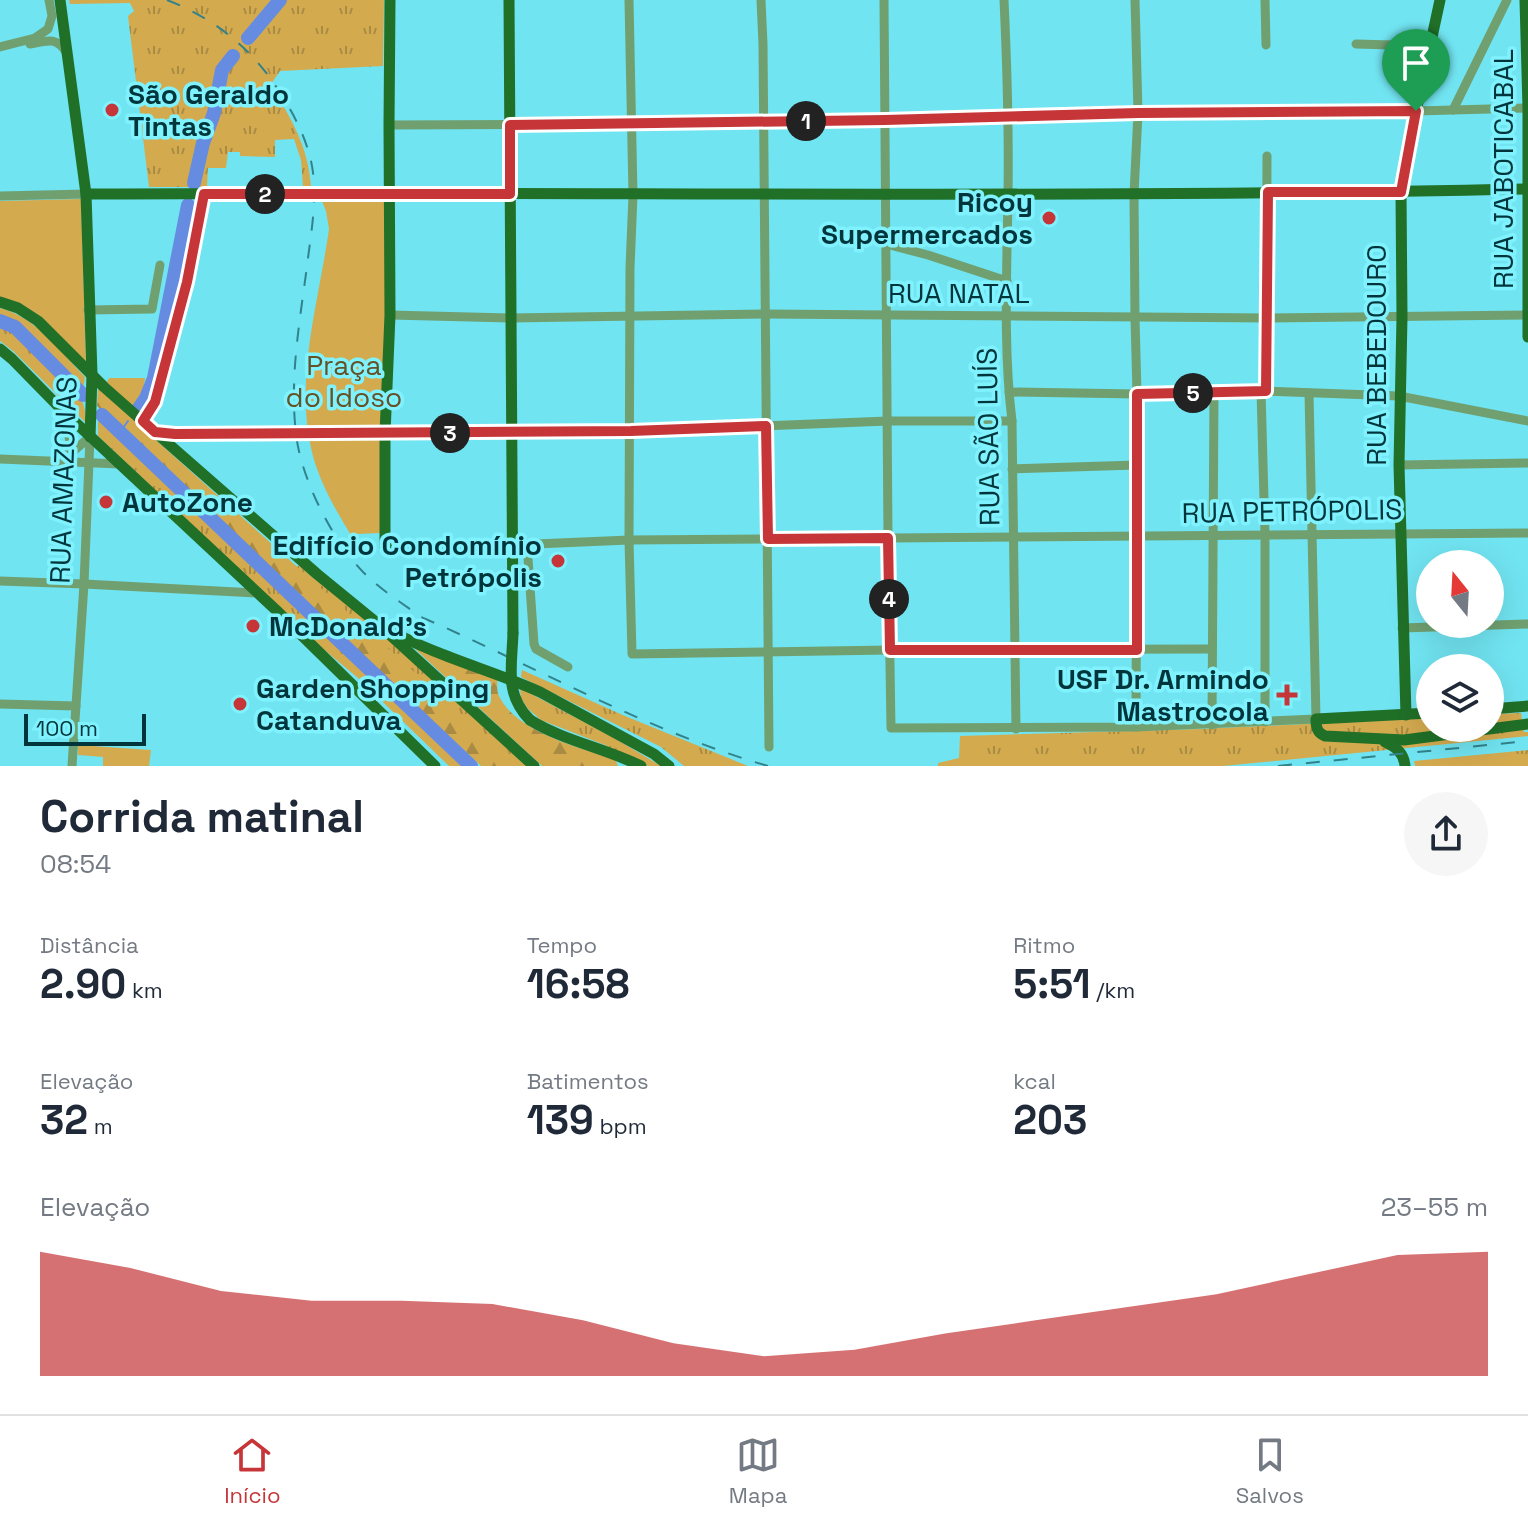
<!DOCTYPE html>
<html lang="pt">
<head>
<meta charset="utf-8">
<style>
	:root { --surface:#fff; --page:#f6f6f7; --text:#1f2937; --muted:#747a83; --line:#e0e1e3; --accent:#c63638 }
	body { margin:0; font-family:"Space Grotesk",sans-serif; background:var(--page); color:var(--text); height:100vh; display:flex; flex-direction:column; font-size:30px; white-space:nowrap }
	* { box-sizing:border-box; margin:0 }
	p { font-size:26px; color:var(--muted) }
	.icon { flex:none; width:44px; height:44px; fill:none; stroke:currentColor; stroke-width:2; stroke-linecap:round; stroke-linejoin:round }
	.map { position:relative; height:766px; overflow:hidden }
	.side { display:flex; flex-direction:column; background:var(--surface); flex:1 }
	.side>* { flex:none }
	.needle { width:52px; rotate:342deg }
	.controls { position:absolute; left:1416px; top:550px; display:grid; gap:16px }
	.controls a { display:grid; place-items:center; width:88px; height:88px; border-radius:50%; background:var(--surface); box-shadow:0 8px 32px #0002; font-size:40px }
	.scale { position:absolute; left:24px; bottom:20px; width:122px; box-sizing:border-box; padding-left:8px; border:4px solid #00363b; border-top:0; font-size:22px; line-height:28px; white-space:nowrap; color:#00363b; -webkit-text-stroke:6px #7ff2fe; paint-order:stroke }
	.pin { position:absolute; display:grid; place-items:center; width:68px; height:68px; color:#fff; margin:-82px -34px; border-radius:50% 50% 50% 0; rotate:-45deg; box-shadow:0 0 8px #0007 }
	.pin .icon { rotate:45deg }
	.km { position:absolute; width:40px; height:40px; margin:-20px; border-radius:50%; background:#222; color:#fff; font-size:22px; line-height:40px; text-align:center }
	.round { display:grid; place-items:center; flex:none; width:84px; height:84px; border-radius:42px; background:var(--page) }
	.overview { display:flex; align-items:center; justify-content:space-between; height:136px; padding:0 40px }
	h1 { font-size:44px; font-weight:700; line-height:60px }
	.stats { display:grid; grid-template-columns:repeat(3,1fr); gap:12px; height:136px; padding:8px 40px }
	.stats div { display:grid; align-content:center }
	.stats b { font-size:40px; font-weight:700 }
	.stats small { font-size:22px; font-weight:400 }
	.stats p { font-size:22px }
	.chart { height:224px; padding:16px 40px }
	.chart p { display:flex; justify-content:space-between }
	.chart svg { width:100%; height:144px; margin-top:8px; fill:var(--accent); opacity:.7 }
	.tab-bar { display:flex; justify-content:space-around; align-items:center; height:112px; border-top:2px solid var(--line); background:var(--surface); font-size:22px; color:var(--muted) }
	.tab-bar a { display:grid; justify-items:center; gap:4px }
	.tab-bar .selected { color:var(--accent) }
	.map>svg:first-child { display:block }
	.grass { fill:url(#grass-tufts) }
	.forest { fill:url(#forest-firs) }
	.park { fill:#d4aa4f }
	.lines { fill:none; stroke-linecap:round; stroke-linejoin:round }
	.stream { stroke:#668ce1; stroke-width:2 }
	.river { stroke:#668ce1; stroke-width:14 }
	.minor { stroke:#70a070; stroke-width:9 }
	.major { stroke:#207028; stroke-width:11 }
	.rail { stroke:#31828a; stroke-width:2; stroke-dasharray:14 14; stroke-linecap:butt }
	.major-bridge { stroke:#207028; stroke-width:11 }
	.route-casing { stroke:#fff; stroke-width:16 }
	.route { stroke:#c63638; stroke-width:10 }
	.poi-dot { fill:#c63638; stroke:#7ff2fe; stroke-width:3 }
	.labels { text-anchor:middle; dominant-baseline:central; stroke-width:7; stroke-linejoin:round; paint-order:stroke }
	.poi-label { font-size:28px; font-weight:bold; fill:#00363b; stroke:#7ff2fe; text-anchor:start }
	.street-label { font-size:28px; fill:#00363b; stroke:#7ff2fe }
	.park-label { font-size:28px; fill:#665227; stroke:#7ff2fe }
</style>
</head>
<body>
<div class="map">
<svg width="1528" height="766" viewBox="0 0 1528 766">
	<defs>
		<pattern id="grass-tufts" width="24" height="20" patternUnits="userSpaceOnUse" patternTransform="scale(2)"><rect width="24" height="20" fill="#d4aa4f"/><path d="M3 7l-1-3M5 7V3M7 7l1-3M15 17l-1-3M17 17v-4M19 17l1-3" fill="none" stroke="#aa8b43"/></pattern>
		<pattern id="forest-firs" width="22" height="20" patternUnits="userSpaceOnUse" patternTransform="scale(2)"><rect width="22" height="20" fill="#d4aa4f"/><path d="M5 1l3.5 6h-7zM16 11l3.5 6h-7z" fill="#aa8b43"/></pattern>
	</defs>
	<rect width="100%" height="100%" fill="#71e4f1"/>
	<g class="grass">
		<path d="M 69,0 L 384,0 L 383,66 L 280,71 L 271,84 C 291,120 308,144 311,187 L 303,187 L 301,160 L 294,139 L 275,140 L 275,157 L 240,156 L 240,152 L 228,152 L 226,168 L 208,168 L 207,187 L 149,187 L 128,16 L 134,11 L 130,3 L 70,4 Z"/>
		<path d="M 0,308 C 36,317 60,351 85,377 L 83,390 L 18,324 L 0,317 Z"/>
		<path d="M 0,326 C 26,338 61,381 83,403 L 85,411 L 85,422 L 13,351 L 0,341 Z"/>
		<path d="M 98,417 L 365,668 L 466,766 L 449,766 L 358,678 L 322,648 L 98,436 Z"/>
		<path d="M 299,565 L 313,578 L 316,576 L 381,629 L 528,766 L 518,766 L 296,568 Z"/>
		<path d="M 522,670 L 625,716 L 748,766 L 684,766 L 661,747 L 521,677 Z"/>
		<path d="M 520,688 L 616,739 L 661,766 L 648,766 L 605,745 L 541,720 L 527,708 L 521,698 Z"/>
		<path d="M 1521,713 L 1524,732 L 1528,732 L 1528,736 L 1223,766 L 938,766 L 938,763 L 959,758 L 960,736 L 1200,729 L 1430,718 L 1430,728 L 1490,728 L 1490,714 Z"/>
		<path d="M 1528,750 L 1528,766 L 1415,766 L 1414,761 Z"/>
	</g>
	<g class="forest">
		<path d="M 98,388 L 519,766 L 481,766 L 97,406 Z"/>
		<path d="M 414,648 L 497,678 C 498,684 496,690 499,696 C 516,732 580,748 615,759 L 618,766 L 542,766 Z"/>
	</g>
	<g class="park">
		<path d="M 320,196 L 384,199 L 387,314 L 380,533 L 357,534 L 352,537 C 335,509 318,480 311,448 C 295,375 319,301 329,229 L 326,211 Z"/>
		<path d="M 81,199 L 86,362 L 37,314 L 17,303 L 0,297 L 0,201 Z"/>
		<path d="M 109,378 L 145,378 C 144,389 140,401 131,408 L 105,386 Z"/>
		<path d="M 78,745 L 151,750 L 149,766 L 103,766 L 103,757 L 78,755 Z"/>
	</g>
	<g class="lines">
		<path class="stream" d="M 120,432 L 128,421"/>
		<g class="river">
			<path d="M 248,38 L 280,0"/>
			<path d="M 194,183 L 203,143 L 214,113 L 222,70 L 233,56"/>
			<path d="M 0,321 L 15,327 L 83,395"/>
			<path d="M 137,411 L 146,398 L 154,378 L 188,205"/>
			<path d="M 102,415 L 471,766"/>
		</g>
		<g class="minor">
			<path d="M 629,0 L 633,195 L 630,268 L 629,540 L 632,654 L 890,650 L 1212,649"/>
			<path d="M 761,0 L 763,44 L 769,747"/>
			<path d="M 884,0 L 888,538 L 891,728 L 1136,727 L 1316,719 L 1309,393"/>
			<path d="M 1004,0 C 1007,65 1009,130 1008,195 C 1007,270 1003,347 1012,421 L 1016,729"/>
			<path d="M 1135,0 L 1138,113 L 1134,194 L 1135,318 L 1137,394 L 1136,727"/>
			<path d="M 1265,0 L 1266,45"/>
			<path d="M 30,44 C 46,41 56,36 66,52"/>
			<path d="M 1356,44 L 1430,46"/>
			<path d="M 0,47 L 35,38 L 48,29 L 52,16 L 49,0"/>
			<path d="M 1453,110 L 1507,0"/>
			<path d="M 389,125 L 631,124 L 885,120 L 1138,113 L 1416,111 L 1528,108"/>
			<path d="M 0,196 L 86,194"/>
			<path d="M 886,244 L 928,255 L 1007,281"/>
			<path d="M 88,310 L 152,309 L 160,265"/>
			<path d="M 390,315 L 511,318 L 766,314 L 1268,318 L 1528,315"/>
			<path d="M 1261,391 L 1265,535 L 1265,722"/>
			<path d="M 1266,391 L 1267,156"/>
			<path d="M 1009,392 L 1137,394 L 1266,391 L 1399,396 L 1528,421"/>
			<path d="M 61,409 L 69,436 L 72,457"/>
			<path d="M 143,421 L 155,402 L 187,282 L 204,194"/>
			<path d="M 155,432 L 385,434 L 631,431 L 888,421 L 1012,421"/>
			<path d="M 58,458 L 71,453 L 90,437"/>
			<path d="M 0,459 L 120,464"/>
			<path d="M 1399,465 L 1528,463"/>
			<path d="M 1012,469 L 1137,465"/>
			<path d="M 527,544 L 534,644 L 536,649 L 568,667"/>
			<path d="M 512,545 L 629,540 L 1528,533"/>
			<path d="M 0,581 L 84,584 L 257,593"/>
			<path d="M 1402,628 L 1528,624"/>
			<path d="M 0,704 L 76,706"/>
			<path d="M 1212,725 L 1214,392"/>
			<path d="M 72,766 L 84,584 L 90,437"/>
		</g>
		<g class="major">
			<path d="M 60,0 L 86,194 L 92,374 L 90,437"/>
			<path d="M 390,0 L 389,125 L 390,315 L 385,434 L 385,547 L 389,549 L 512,545"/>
			<path d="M 509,0 L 513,633"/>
			<path d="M 1525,0 L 1528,108 L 1528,337"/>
			<path d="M 86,194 C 566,191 1047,199 1528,189"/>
			<path d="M 0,302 L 18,308 L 38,321 L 104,387 L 155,432 L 317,574 L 377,623 L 534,766"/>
			<path d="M 0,349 L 12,359 L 61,409 L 276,610 L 435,766"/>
			<path d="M 391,631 C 439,657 491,670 540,692 L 654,754 L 669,766"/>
			<path d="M 1490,709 L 1528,706"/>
			<path d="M 1430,713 L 1316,719 C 1316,727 1317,733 1325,736 L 1404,740 L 1528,724"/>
			<path d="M 1406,715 L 1399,465 L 1402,317 L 1401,192 L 1416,111 L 1440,0"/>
			<path d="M 530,720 C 564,741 605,748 641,766"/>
			<path d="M 1385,742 C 1396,747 1404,753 1405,766"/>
		</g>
		<g class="rail">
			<path d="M 167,0 C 211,17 248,45 275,85 C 290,107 305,134 311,161 C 318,192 312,227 308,258 C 301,315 289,375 296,433 C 300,477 333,542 364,573 C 381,590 402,603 421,617 C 537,667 647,731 768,766"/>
			<path d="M 1278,766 L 1528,741"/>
		</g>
		<path class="major-bridge" d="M 513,633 C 512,667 504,694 530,720"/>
	</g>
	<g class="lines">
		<defs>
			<path id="route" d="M 1416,111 L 1401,192 L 1268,192 L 1266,391 L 1137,394 L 1137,650 L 890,650 L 888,538 L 768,539 L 766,426 L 631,431 L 175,434 L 155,432 L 143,421 L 155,402 L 187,282 L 204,194 L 510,194 L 510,125 L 885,120 L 1138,113 Z"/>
		</defs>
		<use href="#route" class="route-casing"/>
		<use href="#route" class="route"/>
	</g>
	<g class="poi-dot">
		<circle cx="112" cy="110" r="8"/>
		<circle cx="1049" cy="218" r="8"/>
		<circle cx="106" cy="502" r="8"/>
		<circle cx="558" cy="561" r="8"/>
		<circle cx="253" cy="626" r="8"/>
		<path d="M1283 683h8v8h8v8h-8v8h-8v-8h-8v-8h8z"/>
		<circle cx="240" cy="704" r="8"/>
	</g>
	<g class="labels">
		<g class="poi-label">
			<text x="128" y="94">São Geraldo<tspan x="128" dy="32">Tintas</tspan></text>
			<text x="1033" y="202" text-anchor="end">Ricoy<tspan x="1033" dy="32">Supermercados</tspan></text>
			<text x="122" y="502">AutoZone</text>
			<text x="542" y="545" text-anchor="end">Edifício Condomínio<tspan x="542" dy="32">Petrópolis</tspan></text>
			<text x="269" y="626">McDonald's</text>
			<text x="1269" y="679" text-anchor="end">USF Dr. Armindo<tspan x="1269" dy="32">Mastrocola</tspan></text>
			<text x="256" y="688">Garden Shopping<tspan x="256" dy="32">Catanduva</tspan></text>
		</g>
		<g class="street-label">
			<text transform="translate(1503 169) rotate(-90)">RUA JABOTICABAL</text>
			<text x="959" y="293">RUA NATAL</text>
			<text transform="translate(1376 355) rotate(-90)">RUA BEBEDOURO</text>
			<text transform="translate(988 437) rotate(-91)">RUA SÃO LUÍS</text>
			<text transform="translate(63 480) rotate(-88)">RUA AMAZONAS</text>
			<text transform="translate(1292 511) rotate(-1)">RUA PETRÓPOLIS</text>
		</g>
		<g class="park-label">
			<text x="344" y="365">Praça<tspan x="344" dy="32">do Idoso</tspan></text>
		</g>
	</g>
</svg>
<div class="controls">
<a><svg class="needle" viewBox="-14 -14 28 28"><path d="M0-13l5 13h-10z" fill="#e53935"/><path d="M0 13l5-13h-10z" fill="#747a83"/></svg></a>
<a><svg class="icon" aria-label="layers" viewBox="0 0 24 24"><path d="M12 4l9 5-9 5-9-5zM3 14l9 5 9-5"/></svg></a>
</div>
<div class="scale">100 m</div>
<div class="pin" style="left:1416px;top:111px;background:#1e9e55"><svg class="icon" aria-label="arrive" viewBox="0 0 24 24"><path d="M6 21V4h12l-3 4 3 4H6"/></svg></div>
<b class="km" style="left:806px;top:121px">1</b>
<b class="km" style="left:265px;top:194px">2</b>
<b class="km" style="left:450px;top:433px">3</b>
<b class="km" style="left:889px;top:599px">4</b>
<b class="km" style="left:1193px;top:393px">5</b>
</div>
<section class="side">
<div class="overview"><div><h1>Corrida matinal</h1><p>08:54</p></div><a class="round"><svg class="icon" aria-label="share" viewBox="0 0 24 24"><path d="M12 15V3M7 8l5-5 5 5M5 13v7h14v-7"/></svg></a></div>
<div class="stats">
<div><p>Distância</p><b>2.90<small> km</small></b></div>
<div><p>Tempo</p><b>16:58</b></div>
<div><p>Ritmo</p><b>5:51<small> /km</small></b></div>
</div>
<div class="stats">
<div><p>Elevação</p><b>32<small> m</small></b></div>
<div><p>Batimentos</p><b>139<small> bpm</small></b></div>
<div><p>kcal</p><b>203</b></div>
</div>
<div class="chart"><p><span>Elevação</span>23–55 m</p>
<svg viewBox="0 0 160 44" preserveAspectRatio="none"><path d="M0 44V6L10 11L20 18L30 21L40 21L50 22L60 27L70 34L80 38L90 36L100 31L110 27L120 23L130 19L140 13L150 7L160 6V44z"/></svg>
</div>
</section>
<nav class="tab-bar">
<a class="selected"><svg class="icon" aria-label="home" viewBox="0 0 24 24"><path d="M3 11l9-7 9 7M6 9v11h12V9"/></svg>Início</a>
<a><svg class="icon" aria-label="map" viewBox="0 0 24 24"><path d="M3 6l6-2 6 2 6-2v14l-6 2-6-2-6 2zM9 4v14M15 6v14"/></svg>Mapa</a>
<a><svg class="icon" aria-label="saved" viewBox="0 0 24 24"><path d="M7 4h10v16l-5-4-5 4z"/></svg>Salvos</a>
</nav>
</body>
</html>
